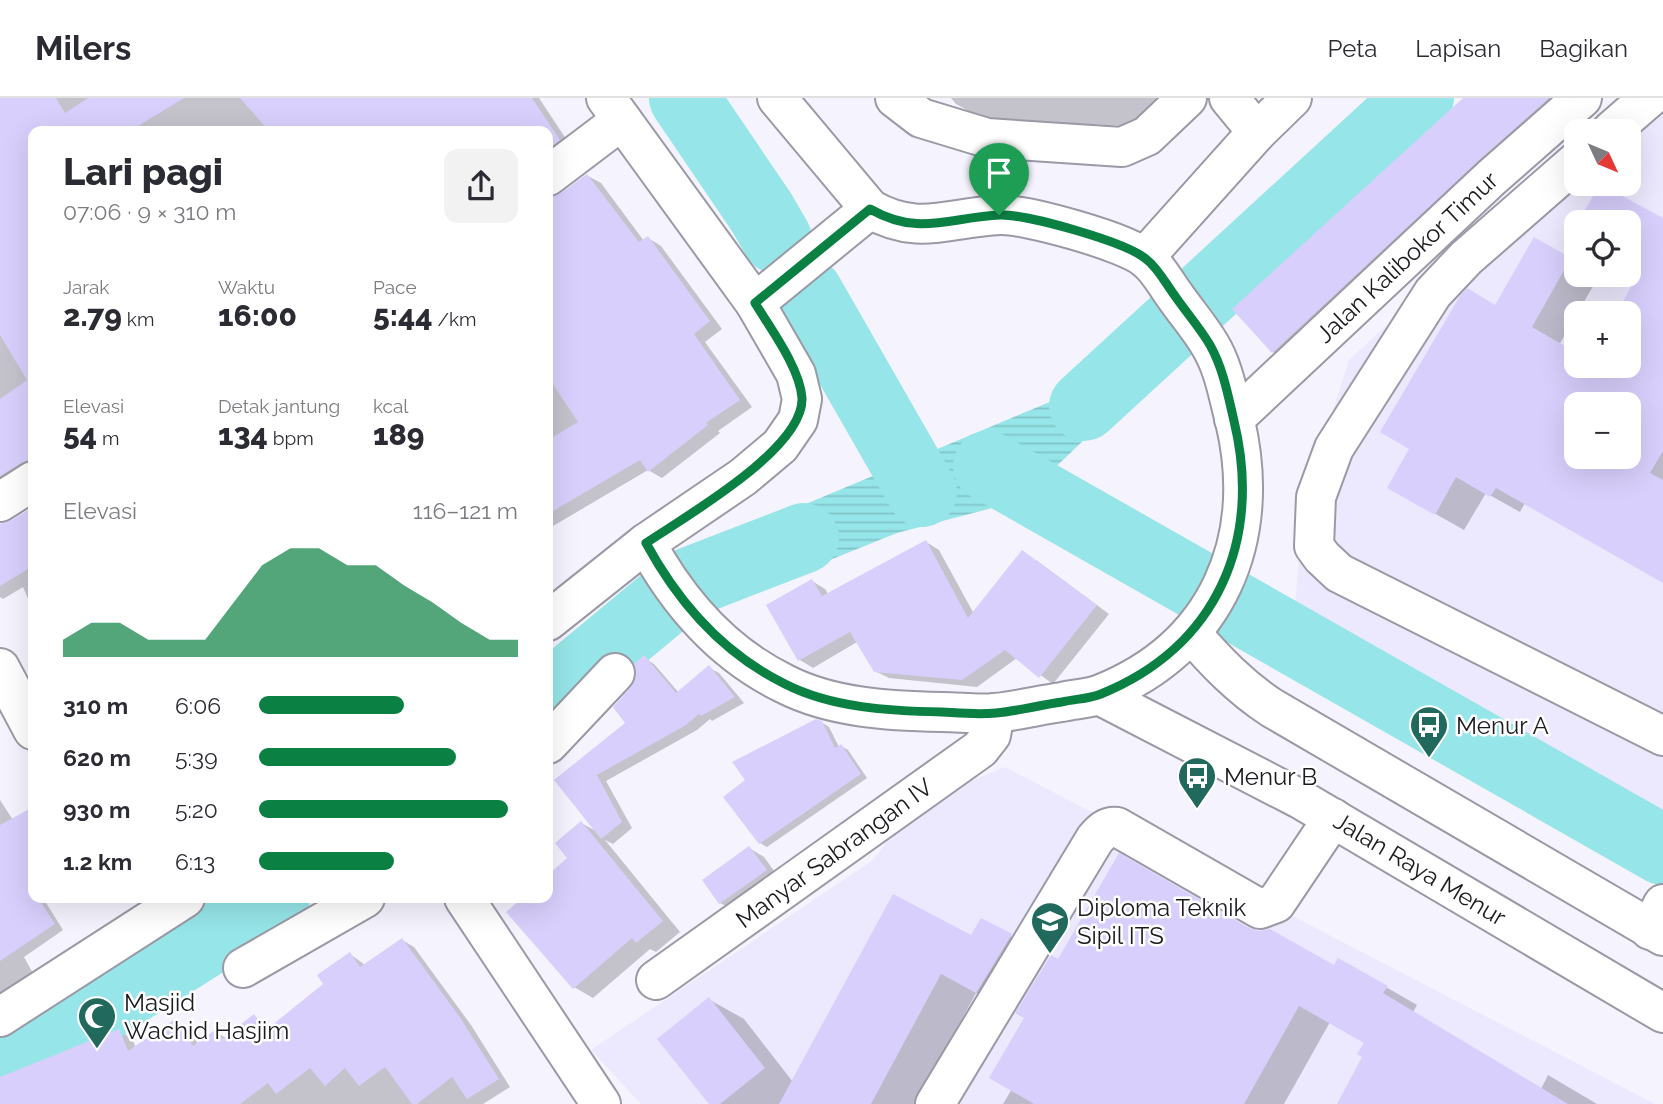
<!DOCTYPE html>
<html lang="id">
<head>
<meta charset="utf-8">
<style>
	:root { --surface:#fff; --page:#f2f2f3; --text:#2b2b33; --muted:#7c7c81; --line:#e1e1e2; --accent:#0b8043 }
	body { margin:0; font-family:Raleway,sans-serif; background:var(--page); color:var(--text); height:100vh; display:flex; flex-direction:column; font-size:26px; white-space:nowrap }
	* { box-sizing:border-box; margin:0 }
	p { font-size:23px; color:var(--muted) }
	.icon { flex:none; width:38px; height:38px; fill:none; stroke:currentColor; stroke-width:2; stroke-linecap:round; stroke-linejoin:round }
	.map { position:relative; flex:1; overflow:hidden }
	.side { position:absolute; left:28px; top:28px; width:525px; height:777px; display:flex; flex-direction:column; background:var(--surface); border-radius:14px; box-shadow:0 7px 28px #0002 }
	.side>* { flex:none }
	.needle { width:46px; rotate:134deg }
	.buttons { position:absolute; left:1564px; top:21px; display:grid; gap:14px }
	.buttons a { display:grid; place-items:center; width:77px; height:77px; border-radius:14px; background:var(--surface); box-shadow:0 7px 28px #0002; font-size:35px }
	.pin { position:absolute; display:grid; place-items:center; width:60px; height:60px; color:#fff; margin:-72px -30px; border-radius:50% 50% 50% 0; rotate:-45deg; box-shadow:0 0 7px #0007 }
	.pin .icon { rotate:45deg }
	.round { display:grid; place-items:center; flex:none; width:74px; height:74px; border-radius:14px; background:var(--page) }
	.overview { display:flex; align-items:center; justify-content:space-between; height:119px; padding:0 35px }
	h1 { font-size:38px; font-weight:800; line-height:52px }
	.metrics { display:grid; grid-template-columns:repeat(3,1fr); gap:10px; height:119px; padding:7px 35px }
	.metrics div { display:grid; align-content:center }
	.metrics b { font-size:30px; font-weight:800 }
	.metrics small { font-size:19px; font-weight:400 }
	.metrics p { font-size:19px }
	.chart { height:196px; padding:14px 35px }
	.chart p { display:flex; justify-content:space-between }
	.chart svg { width:100%; height:126px; margin-top:7px; fill:var(--accent); opacity:.7 }
	ul { padding:0 35px; list-style:none; font-size:23px }
	li { display:grid; grid-template-columns:112px 84px 1fr; align-items:center; height:52px }
	li i { height:18px; border-radius:9px; background:var(--accent) }
	header { display:flex; align-items:center; gap:42px; box-sizing:border-box; height:98px; padding:0 35px; background:var(--surface); border-bottom:2px solid var(--line) }
	header strong { font-size:33px }
	nav { display:flex; gap:38px; margin-inline-start:auto; font-size:24px }
	.map>svg:first-child { display:block }
	.built { fill:#ece8fd; fill-rule:evenodd }
	.water { fill:url(#water-rules) }
	.shadow { fill:#0003; fill-rule:evenodd }
	.lines { fill:none; stroke-linecap:round; stroke-linejoin:round }
	.river { stroke:#96e5e8; stroke-width:70 }
	.building { fill:#d8cffc; fill-rule:evenodd }
	.minor-casing { stroke:#9b99a5; stroke-width:42 }
	.major-casing { stroke:#9b99a5; stroke-width:42 }
	.minor { stroke:#fff; stroke-width:38 }
	.major { stroke:#fff; stroke-width:38 }
	.route-casing { stroke:#fff; stroke-width:14 }
	.route { stroke:#0b8043; stroke-width:9 }
	.labels { text-anchor:middle; dominant-baseline:central; stroke-width:5; stroke-linejoin:round; paint-order:stroke }
	.street-label { font-size:24px; fill:#1b1a1e; stroke:#fff }
	.poi-label { font-size:24px; fill:#1b1a1e; stroke:#fff; text-anchor:start }
</style>
</head>
<body>
<header>
<strong>Milers</strong>
<nav><a>Peta</a><a>Lapisan</a><a>Bagikan</a></nav>
</header>
<div class="map">
<svg width="1663" height="1006" viewBox="0 0 1663 1006">
	<defs>
		<pattern id="water-rules" width="6" height="5" patternUnits="userSpaceOnUse" patternTransform="scale(1.75)"><rect width="6" height="5" fill="#96e5e8"/><path d="M0 2.5h6" fill="none" stroke="#81c4c7"/></pattern>
	</defs>
	<rect width="100%" height="100%" fill="#f5f3fe"/>
	<g class="built">
		<path d="M 1663,0 L 1663,715 L 1295,508 L 1304,404 L 1349,262 L 1577,53 L 1577,86 L 1629,86 L 1629,33 ZM 1577,124 L 1629,124 L 1629,177 L 1577,177 ZM 1577,215 L 1629,215 L 1629,268 L 1577,268 ZM 1577,306 L 1629,306 L 1629,359 L 1577,359 Z"/>
		<path d="M 1005,669 L 1655,1006 L 641,1006 L 591,952 L 873,762 L 916,706 Z"/>
	</g>
	<path class="water" d="M 1139,226 L 1172,258 L 1043,381 L 996,409 L 897,435 L 725,504 L 703,453 L 782,416 L 1064,298 Z"/>
	<g class="shadow">
		<path d="M 0,0 L 327,0 L 354,33 L 33,33 L 33,372 L 0,394 Z"/>
		<path d="M 384,0 L 539,0 L 572,50 L 548,68 L 548,33 L 382,33 L 399,20 Z"/>
		<path d="M 951,0 L 1198,0 L 1166,30 L 983,21 L 956,6 Z"/>
		<path d="M 1466,0 L 1572,0 L 1287,262 L 1273,254 L 1234,211 Z"/>
		<path d="M 588,78 L 601,85 L 644,143 L 648,140 L 661,148 L 722,231 L 705,244 L 752,309 L 718,333 L 720,335 L 662,380 L 648,372 L 548,431 L 548,101 L 552,101 Z"/>
		<path d="M 1601,87 L 1663,122 L 1663,483 L 1525,405 L 1520,414 L 1486,395 L 1464,432 L 1418,406 L 1496,209 L 1534,142 L 1577,165 L 1577,177 L 1599,178 L 1559,247 L 1577,268 L 1629,268 L 1629,215 L 1619,215 L 1637,181 L 1629,124 L 1580,124 ZM 1577,306 L 1629,306 L 1629,359 L 1577,359 Z"/>
		<path d="M 33,411 L 33,512 L 23,489 L 3,501 L 0,499 L 0,427 L 12,424 Z"/>
		<path d="M 926,444 L 939,452 L 974,516 L 1036,462 L 1109,516 L 1053,586 L 1017,560 L 977,589 L 889,580 L 875,573 L 857,544 L 813,570 L 800,562 L 812,483 L 825,491 L 828,496 Z"/>
		<path d="M 644,560 L 654,566 L 679,595 L 709,570 L 719,575 L 744,605 L 712,623 L 710,621 L 697,632 L 606,683 L 632,730 L 613,746 L 605,742 L 680,834 L 656,854 L 650,851 L 593,900 L 574,889 L 509,814 L 525,800 L 548,800 L 548,780 L 570,760 L 581,725 L 598,734 L 556,682 L 628,625 L 633,590 Z"/>
		<path d="M 821,624 L 829,629 L 839,649 L 841,648 L 848,652 L 867,680 L 767,749 L 760,745 L 747,682 Z"/>
		<path d="M 0,702 L 13,722 L 29,713 L 33,715 L 33,776 L 29,778 L 33,785 L 33,800 L 43,800 L 63,832 L 24,859 L 36,881 L 0,903 Z"/>
		<path d="M 749,750 L 764,759 L 780,781 L 735,813 L 720,805 L 704,783 Z"/>
		<path d="M 981,822 L 1045,858 L 1011,913 L 976,895 L 916,1006 L 711,1006 L 710,902 L 744,921 L 793,984 L 972,840 Z"/>
		<path d="M 1248,832 L 1334,870 L 1339,862 L 1417,907 L 1413,914 L 1541,991 L 1548,977 L 1597,1006 L 1339,1006 L 1365,959 L 1366,944 L 1330,924 L 1284,1006 L 1003,1006 L 1012,991 L 1059,863 Z"/>
		<path d="M 402,842 L 414,849 L 471,927 L 510,989 L 483,1006 L 0,1006 L 0,986 L 119,933 L 132,940 L 136,950 L 175,923 L 188,930 L 198,946 L 215,934 L 226,940 L 254,918 L 271,931 L 326,887 L 350,856 L 365,867 Z"/>
	</g>
	<g class="lines">
		<g class="river">
			<path d="M 684,0 L 762,115 L 777,141"/>
			<path d="M 808,195 L 922,394"/>
			<path d="M 1084,308 L 1419,0"/>
			<path d="M 988,368 L 1663,752"/>
			<path d="M 548,600 L 685,486 L 804,440"/>
			<path d="M 0,974 L 275,800"/>
		</g>
	</g>
	<g class="building">
		<path d="M 0,0 L 56,0 L 65,15 L 88,0 L 184,0 L 130,33 L 33,33 L 33,361 L 21,365 L 0,378 L 0,301 L 27,282 L 0,237 Z"/>
		<path d="M 240,0 L 532,0 L 560,42 L 548,51 L 548,33 L 269,33 Z"/>
		<path d="M 1463,0 L 1549,0 L 1477,64 L 1272,255 L 1232,211 Z"/>
		<path d="M 587,76 L 639,144 L 648,138 L 710,223 L 694,236 L 740,302 L 706,325 L 708,327 L 648,374 L 640,362 L 548,416 L 548,342 L 578,324 L 548,279 L 548,99 L 561,95 Z"/>
		<path d="M 1600,86 L 1663,120 L 1663,353 L 1650,375 L 1663,382 L 1663,485 L 1496,390 L 1490,399 L 1456,379 L 1435,417 L 1387,390 L 1409,351 L 1380,334 L 1460,198 L 1467,190 L 1495,207 L 1534,139 L 1571,160 L 1532,229 L 1577,255 L 1577,268 L 1629,268 L 1629,215 L 1617,215 L 1635,181 L 1627,177 L 1629,177 L 1629,124 L 1578,124 ZM 1577,306 L 1629,306 L 1629,359 L 1577,359 Z"/>
		<path d="M 1577,127 L 1577,148 L 1567,143 Z"/>
		<path d="M 33,409 L 33,468 L 0,488 L 0,426 L 12,422 Z"/>
		<path d="M 926,442 L 968,520 L 1022,452 L 1097,507 L 1039,580 L 1005,552 L 962,582 L 874,574 L 850,534 L 798,563 L 766,507 L 812,481 L 822,498 Z"/>
		<path d="M 644,557 L 676,595 L 709,567 L 735,599 L 701,618 L 699,616 L 686,627 L 597,677 L 622,724 L 601,741 L 554,682 L 625,625 L 613,609 L 631,589 L 636,579 L 634,566 Z"/>
		<path d="M 816,621 L 822,623 L 835,650 L 841,646 L 861,676 L 759,746 L 723,699 L 745,682 L 732,664 Z"/>
		<path d="M 33,709 L 33,800 L 38,800 L 55,826 L 0,863 L 0,727 Z"/>
		<path d="M 581,723 L 663,823 L 636,845 L 632,840 L 573,891 L 506,814 L 522,800 L 548,800 L 548,777 L 567,760 L 555,745 Z"/>
		<path d="M 749,748 L 767,772 L 719,806 L 702,782 Z"/>
		<path d="M 1119,755 L 1249,830 L 1259,833 L 1270,831 L 1334,867 L 1338,860 L 1388,888 L 1383,895 L 1568,1006 L 1337,1006 L 1362,959 L 1357,956 L 1364,945 L 1299,908 L 1244,1006 L 1034,1006 L 989,980 L 1024,920 L 1015,915 L 1051,857 L 1058,861 Z"/>
		<path d="M 893,796 L 971,837 L 981,820 L 1012,836 L 976,895 L 941,876 L 871,1006 L 779,1006 Z"/>
		<path d="M 402,840 L 459,918 L 499,981 L 467,1001 L 452,979 L 417,1006 L 412,1006 L 385,969 L 359,988 L 345,970 L 325,988 L 310,970 L 276,996 L 268,985 L 240,1006 L 0,1006 L 0,979 L 119,931 L 128,953 L 175,921 L 193,948 L 215,932 L 222,941 L 254,916 L 266,932 L 323,886 L 317,877 L 350,854 L 360,869 Z"/>
		<path d="M 709,899 L 765,970 L 720,1006 L 709,1006 L 657,941 Z"/>
	</g>
	<g class="lines">
		<defs>
			<g id="minor">
				<path d="M 895,0 L 921,20 L 987,40 L 1122,49 L 1147,38 L 1187,0"/>
				<path d="M 1229,0 L 1257,34"/>
				<path d="M 1611,33 L 1649,0"/>
				<path d="M 1577,63 L 1466,160 L 1433,195 L 1334,350 L 1316,399 L 1314,448 L 1322,459 L 1339,475 L 1663,638"/>
				<path d="M 548,78 L 622,22"/>
				<path d="M 1145,159 L 1257,34 L 1292,0"/>
				<path d="M 1234,321 L 1491,80 L 1582,0"/>
				<path d="M 0,404 L 33,383"/>
				<path d="M 548,523 L 646,445"/>
				<path d="M 0,570 L 33,632"/>
				<path d="M 548,646 L 615,575"/>
				<path d="M 464,800 L 601,1006"/>
				<path d="M 1650,832 L 1663,806"/>
				<path d="M 243,870 L 365,800"/>
				<path d="M 656,882 L 980,651 L 991,637 L 995,615"/>
				<path d="M 0,919 L 185,800"/>
				<path d="M 935,1006 L 1095,741 C 1102,733 1107,728 1117,729 L 1260,811 L 1276,805 L 1333,720"/>
			</g>
			<g id="major">
				<path d="M 606,0 L 755,205 L 796,276 L 802,301 L 798,322 L 780,348 L 743,379 L 646,445 C 678,504 723,556 785,586 C 832,610 890,613 942,614 C 959,614 978,617 995,615 C 1017,613 1040,607 1062,604 C 1074,601 1089,601 1101,596 C 1218,549 1263,442 1235,323 C 1228,297 1224,270 1210,247 C 1200,230 1186,214 1175,198 C 1166,186 1158,170 1146,161 C 1127,144 1026,116 1000,117 C 949,119 919,139 870,111 L 777,0"/>
				<path d="M 755,205 L 870,111"/>
				<path d="M 1191,535 C 1216,564 1240,589 1272,610 L 1663,838"/>
				<path d="M 1099,597 L 1300,701 L 1663,915"/>
			</g>
		</defs>
		<use href="#minor" class="minor-casing"/>
		<use href="#major" class="major-casing"/>
		<use href="#minor" class="minor"/>
		<use href="#major" class="major"/>
	</g>
	<g class="lines">
		<defs>
			<path id="route" d="M 870,111 C 919,139 950,119 1000,117 C 1027,116 1126,144 1146,161 C 1158,170 1166,186 1175,198 C 1186,214 1200,230 1210,247 C 1223,270 1228,297 1234,323 C 1263,442 1217,549 1101,596 C 1089,601 1074,601 1062,604 C 1040,607 1018,613 996,615 C 978,617 959,615 942,614 C 890,613 832,610 785,586 C 724,556 678,504 646,445 C 686,418 804,351 802,300 C 800,270 770,230 755,205 Z"/>
		</defs>
		<use href="#route" class="route-casing"/>
		<use href="#route" class="route"/>
	</g>
	<defs>
		<symbol id="bus-pin" viewBox="-11 -11 22 30"><path d="M0 17L-7.5 6A9.5 9.5 0 1 1 7.5 6Z" fill="#21685d" stroke="#fff"/><path d="M-5-6H5V4H4V6H2V4H-2V6H-4V4H-5ZM-3.5-4V0h7V-4ZM-3.5 1.2v1.5H-2V1.2ZM2 1.2v1.5H3.5V1.2Z" fill="#fff"/></symbol>
		<symbol id="university-pin" viewBox="-11 -11 22 30"><path d="M0 17L-7.5 6A9.5 9.5 0 1 1 7.5 6Z" fill="#21685d" stroke="#fff"/><path d="M0-5L7-2L0 1L-7-2ZM-4 1L0 2.5L4 1V4Q0 6-4 4Z" fill="#fff"/></symbol>
		<symbol id="mosque-pin" viewBox="-11 -11 22 30"><path d="M0 17L-7.5 6A9.5 9.5 0 1 1 7.5 6Z" fill="#21685d" stroke="#fff"/><path d="M3.5-4.9A6 6 0 1 0 3.5 4.9A5 5 0 1 1 3.5-4.9Z" fill="#fff"/></symbol>
	</defs>
	<g fill-rule="evenodd">
		<use href="#bus-pin" x="1407" y="605" width="44" height="60"/>
		<use href="#bus-pin" x="1175" y="656" width="44" height="60"/>
		<use href="#university-pin" x="1028" y="801" width="44" height="60"/>
		<use href="#mosque-pin" x="75" y="896" width="44" height="60"/>
	</g>
	<g class="labels">
		<g class="street-label">
			<text transform="translate(1407 159) rotate(-43)">Jalan Kalibokor Timur</text>
			<text transform="translate(834 755) rotate(-36)">Manyar Sabrangan IV</text>
			<text transform="translate(1420 771) rotate(31)">Jalan Raya Menur</text>
		</g>
		<g class="poi-label">
			<text x="1456" y="627">Menur A</text>
			<text x="1224" y="678">Menur B</text>
			<text x="1077" y="809">Diploma Teknik<tspan x="1077" dy="28">Sipil ITS</tspan></text>
			<text x="124" y="904">Masjid<tspan x="124" dy="28">Wachid Hasjim</tspan></text>
		</g>
	</g>
</svg>
<div class="buttons">
<a><svg class="needle" viewBox="-14 -14 28 28"><path d="M0-13l5 13h-10z" fill="#e53935"/><path d="M0 13l5-13h-10z" fill="#7c7c81"/></svg></a>
<a><svg class="icon" aria-label="locate" viewBox="0 0 24 24"><circle cx="12" cy="12" r="6"/><path d="M12 2v4M12 18v4M2 12h4M18 12h4"/></svg></a>
<a>+</a>
<a>−</a>
</div>
<div class="pin" style="left:999px;top:117px;background:#1e9e55"><svg class="icon" aria-label="arrive" viewBox="0 0 24 24"><path d="M6 21V4h12l-3 4 3 4H6"/></svg></div>
<section class="side">
<div class="overview"><div><h1>Lari pagi</h1><p>07:06 · 9 × 310 m</p></div><a class="round"><svg class="icon" aria-label="share" viewBox="0 0 24 24"><path d="M12 15V3M7 8l5-5 5 5M5 13v7h14v-7"/></svg></a></div>
<div class="metrics">
<div><p>Jarak</p><b>2.79<small> km</small></b></div>
<div><p>Waktu</p><b>16:00</b></div>
<div><p>Pace</p><b>5:44<small> /km</small></b></div>
</div>
<div class="metrics">
<div><p>Elevasi</p><b>54<small> m</small></b></div>
<div><p>Detak jantung</p><b>134<small> bpm</small></b></div>
<div><p>kcal</p><b>189</b></div>
</div>
<div class="chart"><p><span>Elevasi</span>116–121 m</p>
<svg viewBox="0 0 160 44" preserveAspectRatio="none"><path d="M0 44V38L10 32L20 32L30 38L40 38L50 38L60 25L70 12L80 6L90 6L100 12L110 12L120 19L130 25L140 32L150 38L160 38V44z"/></svg>
</div>
<ul>
<li><b>310 m</b>6:06<i style="width:56%"></i></li>
<li><b>620 m</b>5:39<i style="width:76%"></i></li>
<li><b>930 m</b>5:20<i style="width:96%"></i></li>
<li><b>1.2 km</b>6:13<i style="width:52%"></i></li>
</ul>
</section>
</div>
</body>
</html>
